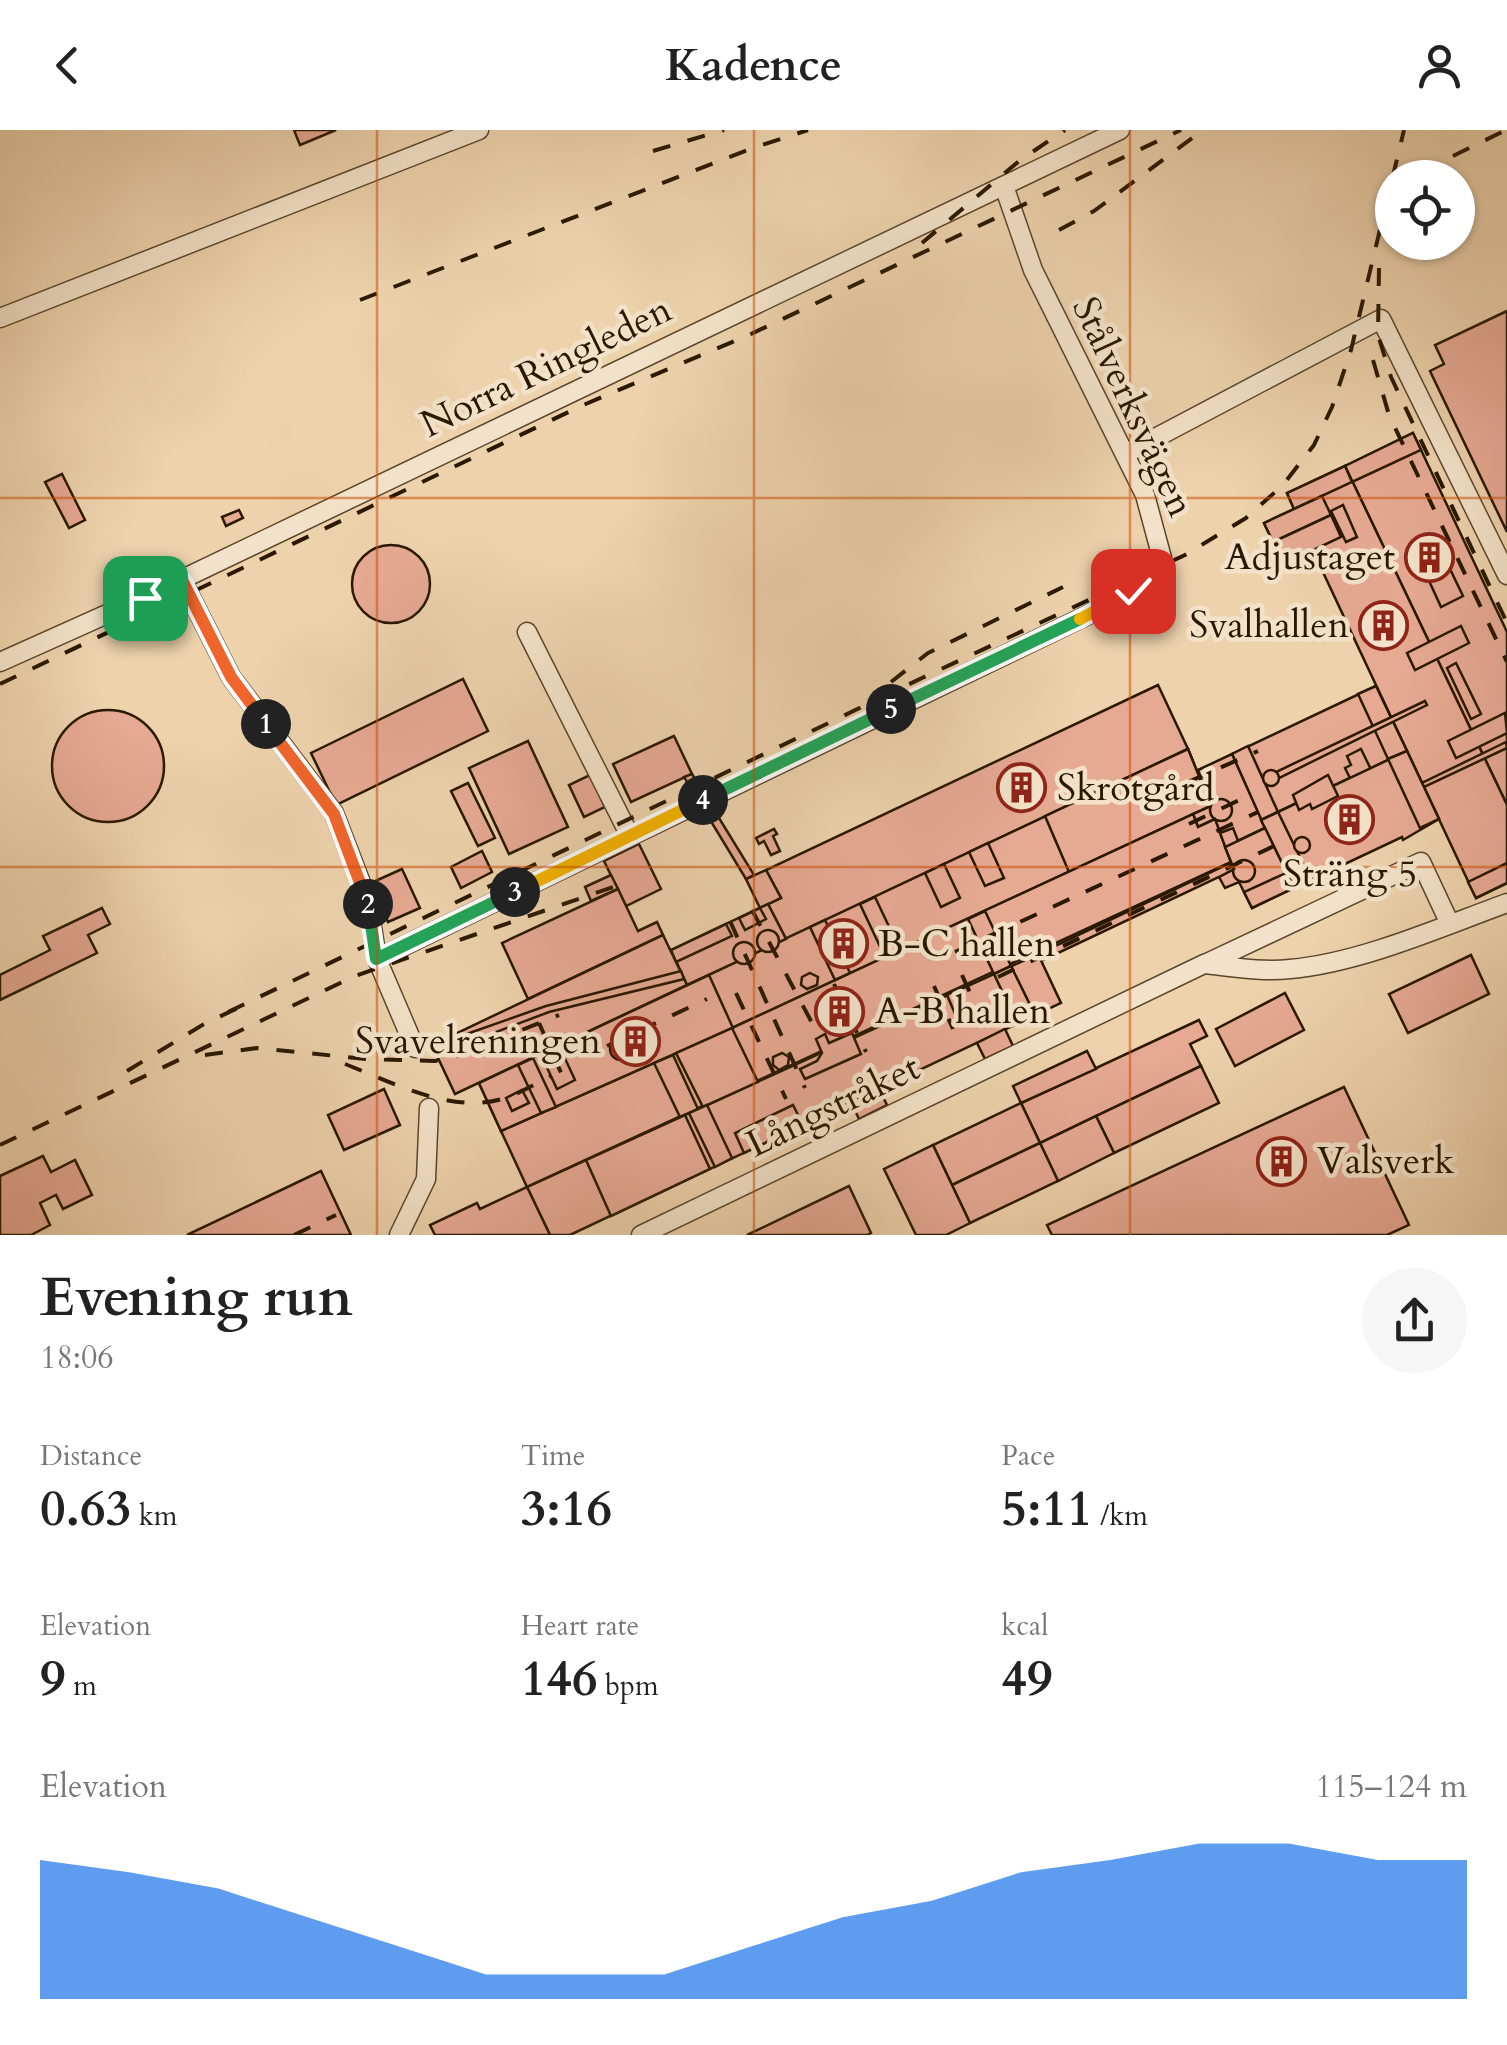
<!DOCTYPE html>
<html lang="en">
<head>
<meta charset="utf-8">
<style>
	:root { --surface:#fff; --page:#f6f6f6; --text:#222; --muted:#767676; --accent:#1a73e8 }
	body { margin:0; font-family:Cardo,serif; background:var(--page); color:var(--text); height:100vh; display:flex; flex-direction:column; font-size:38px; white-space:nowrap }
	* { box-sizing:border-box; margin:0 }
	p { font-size:32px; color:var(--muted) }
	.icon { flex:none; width:55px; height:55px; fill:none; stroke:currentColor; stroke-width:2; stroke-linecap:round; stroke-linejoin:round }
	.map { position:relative; height:1105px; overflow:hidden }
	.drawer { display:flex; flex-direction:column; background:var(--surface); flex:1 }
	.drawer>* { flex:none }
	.fabs { position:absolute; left:1375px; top:30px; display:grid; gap:20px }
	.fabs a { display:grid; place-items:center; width:100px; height:100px; border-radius:50%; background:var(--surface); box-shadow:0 2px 8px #0004; font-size:50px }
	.pin { position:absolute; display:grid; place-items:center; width:85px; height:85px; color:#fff; margin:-42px; border-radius:20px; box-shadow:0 5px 15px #0006 }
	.km { position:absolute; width:50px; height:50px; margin:-25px; border-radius:50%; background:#222; color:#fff; font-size:28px; line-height:50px; text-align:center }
	.round { display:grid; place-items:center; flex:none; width:105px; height:105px; border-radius:52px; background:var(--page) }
	.headline { display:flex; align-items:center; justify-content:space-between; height:170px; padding:0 40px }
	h1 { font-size:55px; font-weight:600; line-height:75px }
	.figures { display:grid; grid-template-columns:repeat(3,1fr); gap:15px; height:170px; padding:10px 40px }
	.figures div { display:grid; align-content:center }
	.figures b { font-size:50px; font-weight:600 }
	.figures small { font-size:28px; font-weight:400 }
	.figures p { font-size:28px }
	.chart { height:280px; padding:20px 40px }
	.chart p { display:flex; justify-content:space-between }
	.chart svg { width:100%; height:180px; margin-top:10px; fill:var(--accent); opacity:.7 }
	header { display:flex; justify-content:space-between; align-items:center; height:130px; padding:0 40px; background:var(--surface); font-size:45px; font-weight:600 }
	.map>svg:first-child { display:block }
	.building { fill:#e6a992; stroke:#2a1802; stroke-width:2.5 }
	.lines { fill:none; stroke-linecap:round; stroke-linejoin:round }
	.minor-casing { stroke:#5b462c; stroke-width:21 }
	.minor { stroke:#f3e2c9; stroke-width:18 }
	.rail { stroke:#2a1802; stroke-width:4; stroke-dasharray:18 18; stroke-linecap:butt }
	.split-1-casing { stroke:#fff; stroke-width:20 }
	.split-2-casing { stroke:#fff; stroke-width:20 }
	.split-3-casing { stroke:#fff; stroke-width:20 }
	.split-4-casing { stroke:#fff; stroke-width:20 }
	.split-5-casing { stroke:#fff; stroke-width:20 }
	.split-6-casing { stroke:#fff; stroke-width:20 }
	.split-7-casing { stroke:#fff; stroke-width:20 }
	.split-1 { stroke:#f0652b; stroke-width:12 }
	.split-2 { stroke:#f0652b; stroke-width:12 }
	.split-3 { stroke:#22a559; stroke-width:12 }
	.split-4 { stroke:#f5b400; stroke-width:12 }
	.split-5 { stroke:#22a559; stroke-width:12 }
	.split-6 { stroke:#22a559; stroke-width:12 }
	.split-7 { stroke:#f5b400; stroke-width:12 }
	.grid { fill:none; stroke:#cc4f0a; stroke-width:2.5; stroke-opacity:0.55 }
	.labels { text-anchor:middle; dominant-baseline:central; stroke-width:9; stroke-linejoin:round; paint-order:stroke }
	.street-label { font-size:38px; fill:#2a1802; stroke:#f3e2c9 }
	.poi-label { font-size:38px; fill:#2a1802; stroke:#f3e2c9; text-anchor:start }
</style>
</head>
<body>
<header><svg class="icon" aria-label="back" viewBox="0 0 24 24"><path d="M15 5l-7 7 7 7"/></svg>Kadence<svg class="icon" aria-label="person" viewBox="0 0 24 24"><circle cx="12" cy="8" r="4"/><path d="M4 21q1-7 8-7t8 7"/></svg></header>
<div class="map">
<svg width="1507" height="1105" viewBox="0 0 1507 1105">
	<rect width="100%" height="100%" fill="#edd2ac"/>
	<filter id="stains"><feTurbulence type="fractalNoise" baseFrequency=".002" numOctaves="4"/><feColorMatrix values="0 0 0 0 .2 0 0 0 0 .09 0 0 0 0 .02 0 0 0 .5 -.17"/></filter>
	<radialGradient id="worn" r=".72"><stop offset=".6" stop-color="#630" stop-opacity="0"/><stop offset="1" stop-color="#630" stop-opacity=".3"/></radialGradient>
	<g class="building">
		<path d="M 294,0 L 336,0 L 300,15 Z"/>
		<path d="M 1507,181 L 1507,402 L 1430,241 L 1444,234 L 1435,215 Z"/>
		<path d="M 1413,303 L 1507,502 L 1507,675 L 1345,336 Z"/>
		<path d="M 1413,303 L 1421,320 L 1352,352 L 1345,336 Z"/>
		<path d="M 1345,336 L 1507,675 L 1507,753 L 1476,768 L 1313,421 L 1284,434 L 1264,393 L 1294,379 L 1287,363 Z"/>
		<path d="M 1345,336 L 1352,352 L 1294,379 L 1287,363 Z"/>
		<path d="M 62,344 L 85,390 L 69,398 L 45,352 Z"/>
		<path d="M 1322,366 L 1331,385 L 1273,412 L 1264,393 Z"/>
		<path d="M 1343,375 L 1357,407 L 1346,412 L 1331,381 Z"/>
		<path d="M 239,380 L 243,388 L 226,396 L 222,387 Z"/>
		<path d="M 1331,385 L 1341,407 L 1284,434 L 1273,412 Z"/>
		<path d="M 1436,410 L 1463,466 L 1441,477 L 1415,420 Z"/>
		<circle cx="391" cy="454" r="39"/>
		<path d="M 1461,496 L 1469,513 L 1415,540 L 1407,523 Z"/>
		<path d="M 1456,533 L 1481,584 L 1471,589 L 1447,538 Z"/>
		<path d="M 463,549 L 488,601 L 336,675 L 311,623 Z"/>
		<path d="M 1158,555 L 1188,619 L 786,809 L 768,774 L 781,768 L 766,740 Z"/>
		<path d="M 1376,556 L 1407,621 L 1261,690 L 1232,624 Z"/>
		<path d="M 1376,556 L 1407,621 L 1388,629 L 1358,564 Z"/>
		<path d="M 1425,571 L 1427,575 L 1279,648 L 1276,642 Z"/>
		<circle cx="108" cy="636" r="56"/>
		<path d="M 1505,583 L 1507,603 L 1456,628 L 1448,611 Z"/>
		<path d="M 674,606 L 692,644 L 631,672 L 613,634 Z"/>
		<path d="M 528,611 L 568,697 L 509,724 L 469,638 Z"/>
		<path d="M 1506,612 L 1507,618 L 1309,711 L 1311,707 Z"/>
		<path d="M 1248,616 L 1278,682 L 1261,690 L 1232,624 Z"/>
		<path d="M 1188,619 L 1211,676 L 732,898 L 501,1001 L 479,953 Z"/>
		<path d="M 1188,619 L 1211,676 L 1187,687 L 1166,630 Z"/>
		<path d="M 1188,619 L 1211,676 L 1069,742 L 1045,686 Z"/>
		<path d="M 1361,619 L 1381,660 L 1367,667 L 1360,653 L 1354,656 L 1345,638 L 1351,635 L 1347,626 Z"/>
		<path d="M 1407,621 L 1439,689 L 1403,710 L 1402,707 L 1294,758 L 1261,690 Z"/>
		<path d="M 1407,621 L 1439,689 L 1420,698 L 1388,629 Z"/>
		<path d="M 1232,624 L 1265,698 L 1225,717 L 1215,689 L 1198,697 L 1193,684 L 1211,676 L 1198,640 Z"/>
		<circle cx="1271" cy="648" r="8"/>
		<path d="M 692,644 L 754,745 L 746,749 L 684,647 Z"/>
		<path d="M 590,645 L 605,677 L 584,687 L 569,655 Z"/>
		<path d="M 1328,645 L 1338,666 L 1312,679 L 1310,674 L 1299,680 L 1293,665 Z"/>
		<path d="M 468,653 L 495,708 L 478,716 L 451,661 Z"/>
		<circle cx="1221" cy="680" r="11"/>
		<path d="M 1278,682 L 1311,750 L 1294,758 L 1261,690 Z"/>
		<path d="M 1193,684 L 1198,697 L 1215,689 L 1231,732 L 527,1057 L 501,1001 L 732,898 Z"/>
		<path d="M 1233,698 L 1244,726 L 1231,732 L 1220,703 Z"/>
		<path d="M 1265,698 L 1294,758 L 1252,778 L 1239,752 L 1225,758 L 1219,747 L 1234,739 L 1225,717 Z"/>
		<path d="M 774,699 L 777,704 L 773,706 L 780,721 L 771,725 L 764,711 L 759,714 L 756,708 Z"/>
		<circle cx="1302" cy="715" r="8"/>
		<path d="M 988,713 L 1004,748 L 985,756 L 969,722 Z"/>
		<path d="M 639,714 L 661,759 L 626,776 L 604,731 Z"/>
		<path d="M 482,721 L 492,742 L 461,758 L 451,737 Z"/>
		<circle cx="1244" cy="741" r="11"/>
		<path d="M 1230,733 L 1234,739 L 1219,747 L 1041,831 L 1038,824 Z"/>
		<path d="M 1507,733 L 1507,753 L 1476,768 L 1468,752 Z"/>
		<path d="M 944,734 L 960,768 L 941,777 L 925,743 Z"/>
		<path d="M 402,739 L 420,778 L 388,792 L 371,753 Z"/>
		<path d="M 766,740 L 781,768 L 760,778 L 746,749 Z"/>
		<path d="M 1286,743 L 1294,758 L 1252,778 L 1244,762 Z"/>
		<path d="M 611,745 L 618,759 L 591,771 L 585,757 Z"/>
		<path d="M 618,759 L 638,801 L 657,792 L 663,805 L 528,869 L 502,813 Z"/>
		<path d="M 875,767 L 900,820 L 885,827 L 860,774 Z"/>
		<path d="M 768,774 L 786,809 L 687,855 L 671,820 Z"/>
		<path d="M 102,778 L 110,794 L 88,805 L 97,823 L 0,870 L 0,845 L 50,820 L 43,806 Z"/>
		<path d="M 760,778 L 766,789 L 745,800 L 739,788 Z"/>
		<path d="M 985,781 L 1011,836 L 994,844 L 968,789 Z"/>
		<path d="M 825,790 L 850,843 L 835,850 L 810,797 Z"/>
		<path d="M 726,794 L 732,806 L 676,832 L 671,820 Z"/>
		<circle cx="768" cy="811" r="11"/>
		<path d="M 663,805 L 687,855 L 455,964 L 432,915 Z"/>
		<circle cx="744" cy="823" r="11"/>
		<path d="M 1038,824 L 1061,873 L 570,1105 L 550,1105 L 527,1057 Z"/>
		<path d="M 1471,825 L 1489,864 L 1408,903 L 1389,864 Z"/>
		<path d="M 1011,836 L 1035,885 L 1017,893 L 994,844 Z"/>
		<path d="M 681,841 L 684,849 L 549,882 L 454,918 L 440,911 L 452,905 L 461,906 L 546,876 Z"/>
		<path d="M 810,843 L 818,847 L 817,855 L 807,859 L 801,855 L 802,847 Z"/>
		<path d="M 709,845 L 733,898 L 501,1001 L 479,953 Z"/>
		<path d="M 955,861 L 959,870 L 963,868 L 971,887 L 959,893 L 947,865 Z"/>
		<path d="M 1285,863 L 1304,900 L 1235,936 L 1216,899 Z"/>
		<path d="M 1199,890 L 1207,906 L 1190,914 L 1201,936 L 1040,1013 L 1021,973 Z"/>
		<circle cx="647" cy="906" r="11"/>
		<path d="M 732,898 L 758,952 L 703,977 L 676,923 Z"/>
		<path d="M 1005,899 L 1013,916 L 985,929 L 977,913 Z"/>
		<path d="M 852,903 L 861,924 L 805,949 L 800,939 L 817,931 L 822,923 L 816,909 L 825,904 L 829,913 Z"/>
		<circle cx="621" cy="919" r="11"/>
		<path d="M 1087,921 L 1096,939 L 1021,973 L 1013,956 Z"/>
		<path d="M 562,922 L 575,950 L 557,959 L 544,931 Z"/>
		<path d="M 782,923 L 789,927 L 788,935 L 779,940 L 773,935 L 773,927 Z"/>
		<path d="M 673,925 L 698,979 L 680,987 L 654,933 Z"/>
		<path d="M 533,928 L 556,977 L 541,983 L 518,935 Z"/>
		<path d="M 1201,936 L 1219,973 L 1114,1023 L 1096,986 Z"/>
		<path d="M 1344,957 L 1409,1095 L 1387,1105 L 1052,1105 L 1047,1095 Z"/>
		<path d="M 384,959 L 400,995 L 344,1020 L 328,985 Z"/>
		<path d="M 879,959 L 887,975 L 859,989 L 851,972 Z"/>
		<path d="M 522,960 L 529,973 L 512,981 L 506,968 Z"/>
		<path d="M 1021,973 L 1040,1013 L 952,1055 L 933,1015 Z"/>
		<path d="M 707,975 L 732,1028 L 715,1037 L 689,983 Z"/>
		<path d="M 793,975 L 803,995 L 744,1023 L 735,1003 Z"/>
		<path d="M 685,985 L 710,1039 L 611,1086 L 586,1030 Z"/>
		<path d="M 1096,986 L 1114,1023 L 1058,1051 L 1040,1013 Z"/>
		<path d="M 1040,1013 L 1058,1051 L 970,1093 L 952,1055 Z"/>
		<path d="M 933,1015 L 970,1093 L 946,1105 L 916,1105 L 884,1039 Z"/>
		<path d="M 43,1026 L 51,1042 L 75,1030 L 92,1065 L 63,1079 L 56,1065 L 40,1073 L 50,1095 L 31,1105 L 0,1105 L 0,1046 Z"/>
		<path d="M 321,1041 L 351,1105 L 187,1105 Z"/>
		<path d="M 849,1056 L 871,1103 L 867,1105 L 747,1105 Z"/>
		<path d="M 527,1057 L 550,1105 L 435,1105 L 430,1095 L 477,1073 L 480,1079 Z"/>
	</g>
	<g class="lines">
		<defs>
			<g id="minor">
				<path d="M 0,188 L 479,0"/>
				<path d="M 1125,324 L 1381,189 L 1507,445"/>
				<path d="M 182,450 L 231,547 L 334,683 L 368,771 L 377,829 L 415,918"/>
				<path d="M 527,502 L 630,706"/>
				<path d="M 0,532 L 145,467 L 1120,0"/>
				<path d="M 377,829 L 1096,481 C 1123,466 1145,455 1162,428 L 1145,365 L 1033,140 L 1004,56"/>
				<path d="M 1205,834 L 1421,732 L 1450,794"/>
				<path d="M 399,1105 L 426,1049 L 429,978"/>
				<path d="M 641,1105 L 1204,834 C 1233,837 1262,842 1290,839 C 1360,833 1441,797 1507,773"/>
			</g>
		</defs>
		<use href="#minor" class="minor-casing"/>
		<use href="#minor" class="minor"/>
		<g class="rail">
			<path d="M 653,21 L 724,0"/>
			<path d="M 1453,26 L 1506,0"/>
			<path d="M 1059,100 L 1094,81 L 1203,0"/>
			<path d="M 922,113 L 1019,31 L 1065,0"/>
			<path d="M 1379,138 L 1378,205 L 1391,247 L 1507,493"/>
			<path d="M 360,170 L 750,19 L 808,0"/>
			<path d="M 1373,230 L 1389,285 L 1507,532"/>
			<path d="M 891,552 L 928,523 L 1063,457"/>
			<path d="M 0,554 L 581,276 L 751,204 L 1181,0"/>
			<path d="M 1188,652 L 1258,621"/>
			<path d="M 1189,694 L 1250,665"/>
			<path d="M 752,780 L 819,906"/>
			<path d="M 730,791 L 805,958"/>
			<path d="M 955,822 L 1258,682"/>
			<path d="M 962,845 L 981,887"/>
			<path d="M 998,847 L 1274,716"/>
			<path d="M 834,854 L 866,922"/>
			<path d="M 934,856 L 953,899"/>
			<path d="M 736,863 L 786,969"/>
			<path d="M 228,882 L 922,548 L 1185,425 L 1246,388 L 1283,355 L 1314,315 L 1332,277 L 1351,220 L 1404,0"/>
			<path d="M 539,893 L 566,954"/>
			<path d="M 607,916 L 707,869"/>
			<path d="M 205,925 L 257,918 L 366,929 L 435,931 L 457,926 L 559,885"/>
			<path d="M 345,934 C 391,952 451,984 502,969 C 519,964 535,954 551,946"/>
			<path d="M 127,941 L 204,894 L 240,877"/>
			<path d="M 0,1015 L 355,846 L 613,757"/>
			<path d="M 294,1105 L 336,1085"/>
		</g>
	</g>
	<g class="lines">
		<defs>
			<path id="split-1" d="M 145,468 L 182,450 L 231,547 L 266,594"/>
			<path id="split-2" d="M 266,594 L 334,684 L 368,774"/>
			<path id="split-3" d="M 368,774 L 376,829 L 515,762"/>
			<path id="split-4" d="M 515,762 L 703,670"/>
			<path id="split-5" d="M 703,670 L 891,579"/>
			<path id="split-6" d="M 891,579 L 1080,489"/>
			<path id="split-7" d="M 1080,489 L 1133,461"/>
		</defs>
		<use href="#split-1" class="split-1-casing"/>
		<use href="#split-2" class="split-2-casing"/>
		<use href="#split-3" class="split-3-casing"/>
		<use href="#split-4" class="split-4-casing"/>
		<use href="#split-5" class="split-5-casing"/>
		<use href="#split-6" class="split-6-casing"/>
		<use href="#split-7" class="split-7-casing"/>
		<use href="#split-1" class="split-1"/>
		<use href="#split-2" class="split-2"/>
		<use href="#split-3" class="split-3"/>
		<use href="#split-4" class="split-4"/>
		<use href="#split-5" class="split-5"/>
		<use href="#split-6" class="split-6"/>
		<use href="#split-7" class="split-7"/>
	</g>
	<path class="grid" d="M 377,0 L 377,1105M 754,0 L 754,1105M 1130,0 L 1130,1105M 0,368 L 1507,368M 0,737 L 1507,737"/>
	<defs>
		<symbol id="building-ring" viewBox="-11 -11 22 22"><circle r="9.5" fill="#f3e2c9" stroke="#8f2418" stroke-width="1.5"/><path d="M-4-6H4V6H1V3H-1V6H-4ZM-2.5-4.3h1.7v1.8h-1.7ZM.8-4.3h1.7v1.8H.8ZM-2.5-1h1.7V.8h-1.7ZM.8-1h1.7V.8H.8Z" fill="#8f2418"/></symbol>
	</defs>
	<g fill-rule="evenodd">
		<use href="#building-ring" x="1402" y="400" width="55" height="55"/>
		<use href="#building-ring" x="1356" y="468" width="55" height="55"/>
		<use href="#building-ring" x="994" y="630" width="55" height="55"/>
		<use href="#building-ring" x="1322" y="662" width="55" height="55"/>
		<use href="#building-ring" x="816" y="786" width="55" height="55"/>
		<use href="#building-ring" x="812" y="854" width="55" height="55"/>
		<use href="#building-ring" x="608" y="884" width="55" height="55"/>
		<use href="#building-ring" x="1254" y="1004" width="55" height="55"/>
	</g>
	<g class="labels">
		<g class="street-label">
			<text transform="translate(546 237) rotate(-26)">Norra Ringleden</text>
			<text transform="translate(1133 277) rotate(65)">Stålverksvägen</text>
			<text transform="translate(833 976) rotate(-26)">Långstråket</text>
		</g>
		<g class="poi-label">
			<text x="1395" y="427" text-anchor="end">Adjustaget</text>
			<text x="1349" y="495" text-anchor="end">Svalhallen</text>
			<text x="1057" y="658">Skrotgård</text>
			<text x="1350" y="744" text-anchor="middle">Sträng 5</text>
			<text x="878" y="814">B-C hallen</text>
			<text x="875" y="881">A-B hallen</text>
			<text x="601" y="911" text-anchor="end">Svavelreningen</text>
			<text x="1317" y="1031">Valsverk</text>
		</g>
	</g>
	<rect width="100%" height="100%" filter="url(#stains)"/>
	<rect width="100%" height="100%" fill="url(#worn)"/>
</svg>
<div class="fabs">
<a><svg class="icon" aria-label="locate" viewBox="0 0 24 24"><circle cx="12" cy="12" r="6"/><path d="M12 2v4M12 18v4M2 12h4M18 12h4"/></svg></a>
</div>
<div class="pin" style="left:145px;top:468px;background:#1e9e55"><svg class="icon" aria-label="arrive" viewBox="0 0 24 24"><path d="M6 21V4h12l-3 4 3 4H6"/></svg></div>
<div class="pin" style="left:1133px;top:461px;background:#d93025"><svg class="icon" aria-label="check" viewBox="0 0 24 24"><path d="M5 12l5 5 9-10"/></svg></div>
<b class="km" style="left:266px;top:594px">1</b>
<b class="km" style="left:368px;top:774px">2</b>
<b class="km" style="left:515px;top:762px">3</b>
<b class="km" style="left:703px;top:670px">4</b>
<b class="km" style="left:891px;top:579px">5</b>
</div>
<section class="drawer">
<div class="headline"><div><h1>Evening run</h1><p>18:06</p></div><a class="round"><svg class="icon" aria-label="share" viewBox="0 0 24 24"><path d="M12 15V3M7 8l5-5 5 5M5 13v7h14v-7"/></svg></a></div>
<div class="figures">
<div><p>Distance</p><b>0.63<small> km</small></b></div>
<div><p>Time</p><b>3:16</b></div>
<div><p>Pace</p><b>5:11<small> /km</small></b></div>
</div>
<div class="figures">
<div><p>Elevation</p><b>9<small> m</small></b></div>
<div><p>Heart rate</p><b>146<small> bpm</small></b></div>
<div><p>kcal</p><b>49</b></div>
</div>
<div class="chart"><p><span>Elevation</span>115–124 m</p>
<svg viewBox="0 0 160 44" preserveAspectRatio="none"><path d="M0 44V10L10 13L20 17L30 24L40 31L50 38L60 38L70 38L80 31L90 24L100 20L110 13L120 10L130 6L140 6L150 10L160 10V44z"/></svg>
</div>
</section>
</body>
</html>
